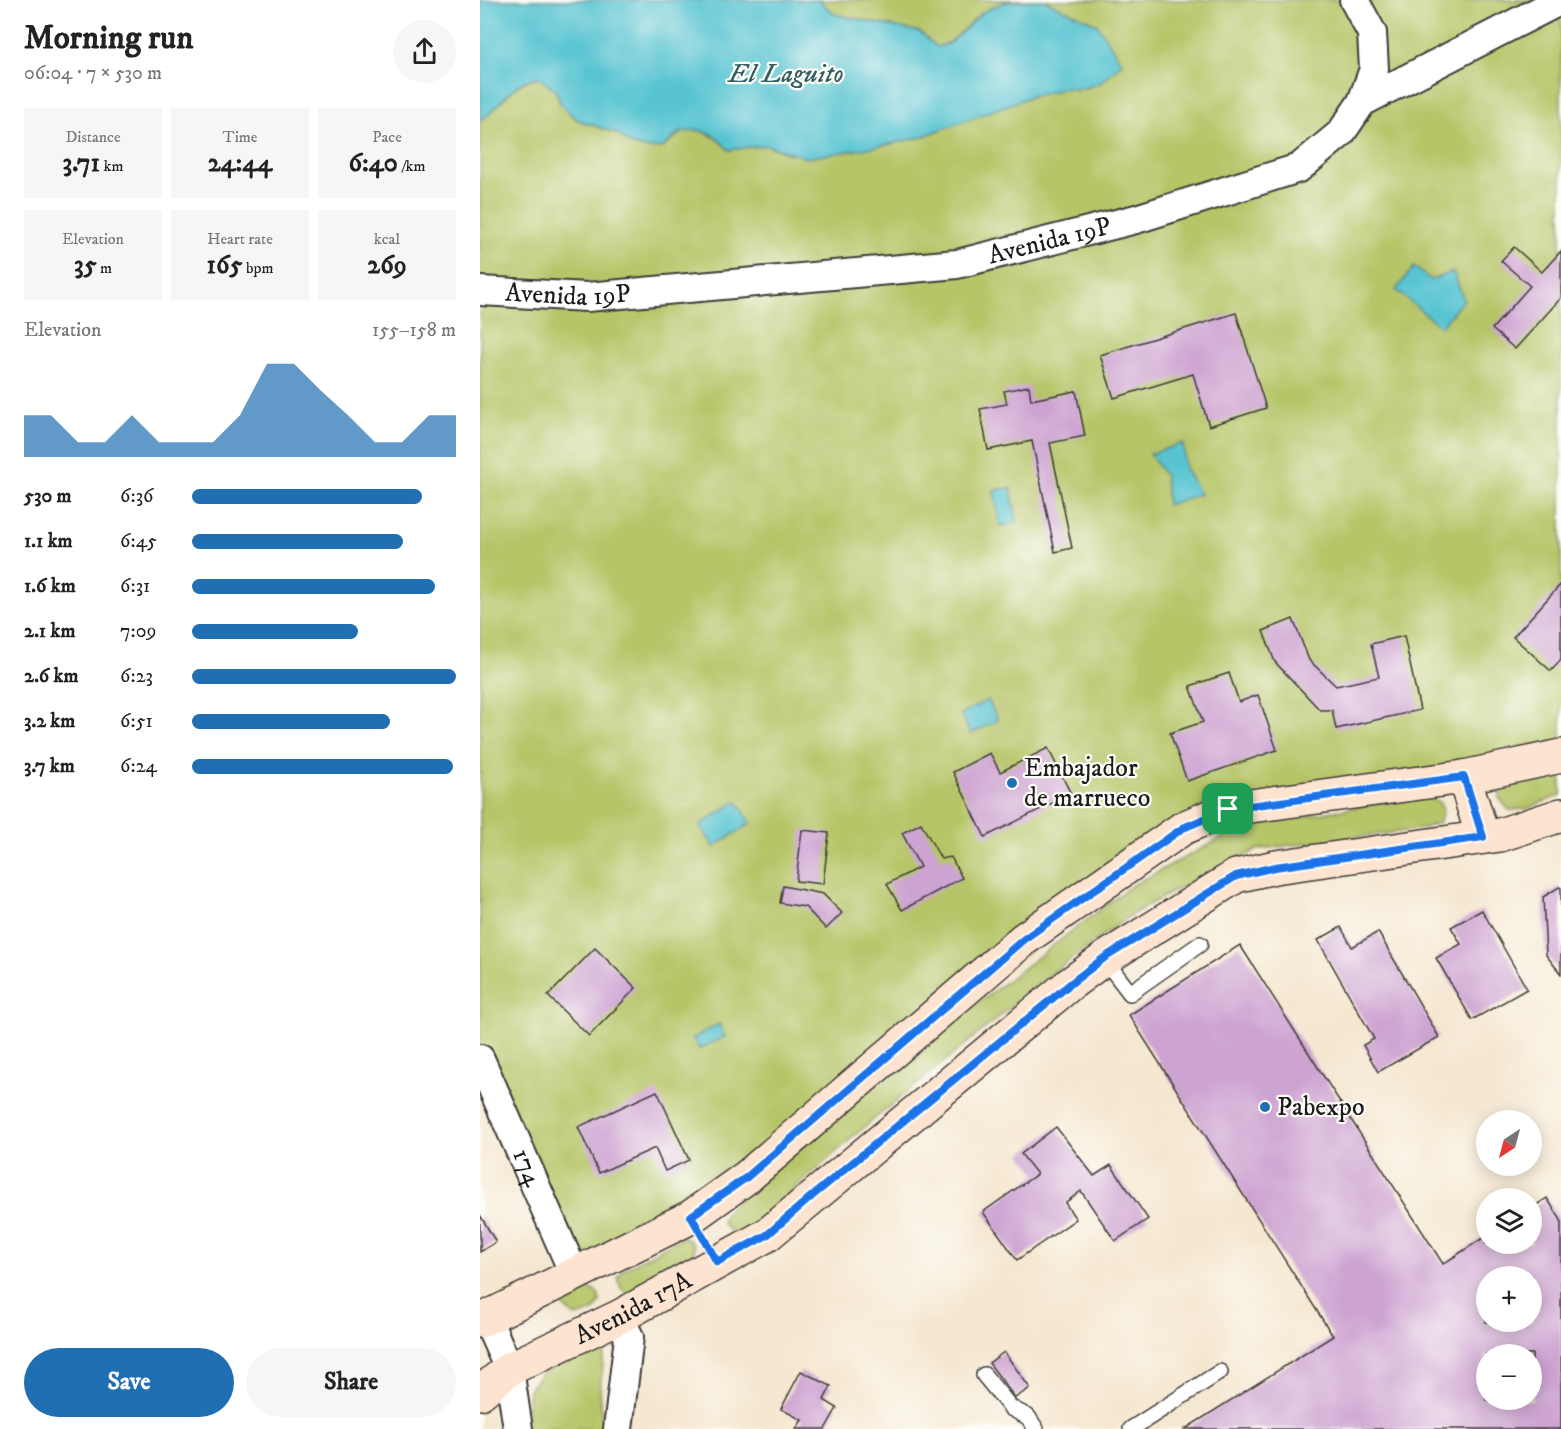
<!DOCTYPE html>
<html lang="en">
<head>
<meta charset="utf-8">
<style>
	:root { --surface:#fff; --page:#f6f6f6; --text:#222; --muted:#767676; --accent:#1f6fb2 }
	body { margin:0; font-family:"IM FELL DW Pica",serif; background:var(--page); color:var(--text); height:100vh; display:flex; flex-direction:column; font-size:22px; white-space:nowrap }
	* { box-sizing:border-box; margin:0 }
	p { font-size:20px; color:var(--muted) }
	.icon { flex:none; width:33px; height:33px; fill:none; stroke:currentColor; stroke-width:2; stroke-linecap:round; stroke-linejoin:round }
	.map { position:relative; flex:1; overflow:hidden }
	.panel { display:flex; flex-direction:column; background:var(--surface); width:480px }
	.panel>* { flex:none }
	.needle { width:39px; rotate:216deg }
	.tools { position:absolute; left:996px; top:1110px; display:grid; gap:12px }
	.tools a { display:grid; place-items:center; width:66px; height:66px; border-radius:50%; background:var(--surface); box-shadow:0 3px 15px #0003; font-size:30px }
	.pin { position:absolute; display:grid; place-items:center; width:51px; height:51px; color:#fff; margin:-26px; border-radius:12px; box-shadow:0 3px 9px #0006 }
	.round { display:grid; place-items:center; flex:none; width:63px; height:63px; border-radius:32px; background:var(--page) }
	.headline { display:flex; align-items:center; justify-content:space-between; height:102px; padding:0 24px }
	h1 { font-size:33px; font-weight:700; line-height:45px }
	.figures { display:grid; grid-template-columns:repeat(3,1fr); gap:9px; height:102px; padding:6px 24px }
	.figures div { display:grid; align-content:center; border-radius:0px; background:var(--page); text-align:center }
	.figures b { font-size:26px; font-weight:700 }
	.figures small { font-size:16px; font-weight:400 }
	.figures p { font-size:16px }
	.chart { height:168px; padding:12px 24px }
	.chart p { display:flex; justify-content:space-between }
	.chart svg { width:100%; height:108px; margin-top:6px; fill:var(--accent); opacity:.7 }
	.button { display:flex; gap:12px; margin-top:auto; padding:12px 24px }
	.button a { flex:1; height:69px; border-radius:36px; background:var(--accent); color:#fff; font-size:24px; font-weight:700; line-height:69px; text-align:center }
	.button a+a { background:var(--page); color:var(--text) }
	ul { padding:0 24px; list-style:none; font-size:20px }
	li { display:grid; grid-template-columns:96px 72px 1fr; align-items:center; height:45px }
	li i { height:15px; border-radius:8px; background:var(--accent) }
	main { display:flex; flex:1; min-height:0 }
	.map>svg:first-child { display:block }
	.green { fill:#b6c568; stroke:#697042; stroke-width:1.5 }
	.water { fill:#59c4d2; stroke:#3a7077; stroke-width:1.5 }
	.building { fill:#cda3d1; fill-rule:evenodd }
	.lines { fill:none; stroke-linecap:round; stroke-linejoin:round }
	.lane-casing { stroke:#3d3a37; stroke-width:18 }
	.street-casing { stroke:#3d3a37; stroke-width:32 }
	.secondary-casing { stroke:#3d3a37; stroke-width:36 }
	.lane { stroke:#fff; stroke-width:15 }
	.street { stroke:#fff; stroke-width:28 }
	.secondary { stroke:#fde4d1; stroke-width:33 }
	.route-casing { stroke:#fff; stroke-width:12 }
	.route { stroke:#1a73e8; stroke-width:8 }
	.poi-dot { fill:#1f6fb2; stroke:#fdfcf7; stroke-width:2 }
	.labels { text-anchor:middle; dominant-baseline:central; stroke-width:4.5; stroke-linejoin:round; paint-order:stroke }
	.street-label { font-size:26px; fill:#1c1c1c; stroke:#fdfcf7 }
	.poi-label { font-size:26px; fill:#1c1c1c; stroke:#fdfcf7; text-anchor:start }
	.water-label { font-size:27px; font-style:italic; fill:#345f65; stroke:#fdfcf7 }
</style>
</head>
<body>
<main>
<section class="panel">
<div class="headline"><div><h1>Morning run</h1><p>06:04 · 7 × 530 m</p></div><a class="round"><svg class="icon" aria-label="share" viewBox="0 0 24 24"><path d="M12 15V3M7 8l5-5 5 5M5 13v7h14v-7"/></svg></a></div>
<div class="figures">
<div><p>Distance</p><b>3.71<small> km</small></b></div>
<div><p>Time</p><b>24:44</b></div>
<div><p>Pace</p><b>6:40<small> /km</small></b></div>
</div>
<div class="figures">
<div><p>Elevation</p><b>35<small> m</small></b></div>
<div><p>Heart rate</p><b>165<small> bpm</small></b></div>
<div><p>kcal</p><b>269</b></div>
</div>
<div class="chart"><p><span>Elevation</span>155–158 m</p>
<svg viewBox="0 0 160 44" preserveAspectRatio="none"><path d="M0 44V27L10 27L20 38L30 38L40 27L50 38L60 38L70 38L80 27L90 6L100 6L110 17L120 27L130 38L140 38L150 27L160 27V44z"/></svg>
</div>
<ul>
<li><b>530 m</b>6:36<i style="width:87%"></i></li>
<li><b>1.1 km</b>6:45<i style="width:80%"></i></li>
<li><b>1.6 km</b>6:31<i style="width:92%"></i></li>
<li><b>2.1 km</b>7:09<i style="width:63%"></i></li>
<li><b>2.6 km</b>6:23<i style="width:100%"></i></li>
<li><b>3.2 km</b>6:51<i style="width:75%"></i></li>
<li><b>3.7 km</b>6:24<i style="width:99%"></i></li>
</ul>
<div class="button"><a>Save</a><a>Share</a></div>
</section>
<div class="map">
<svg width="1081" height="1429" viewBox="0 0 1081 1429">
	<rect width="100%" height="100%" fill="#fdfcf7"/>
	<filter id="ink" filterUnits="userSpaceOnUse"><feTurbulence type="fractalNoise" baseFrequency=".0167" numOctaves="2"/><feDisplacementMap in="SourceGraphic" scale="12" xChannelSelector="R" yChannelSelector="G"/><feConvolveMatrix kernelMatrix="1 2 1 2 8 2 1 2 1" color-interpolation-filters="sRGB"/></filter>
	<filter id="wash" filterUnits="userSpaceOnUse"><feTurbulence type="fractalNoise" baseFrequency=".008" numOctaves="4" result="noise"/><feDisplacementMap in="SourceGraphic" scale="24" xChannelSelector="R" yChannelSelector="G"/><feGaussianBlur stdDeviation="1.35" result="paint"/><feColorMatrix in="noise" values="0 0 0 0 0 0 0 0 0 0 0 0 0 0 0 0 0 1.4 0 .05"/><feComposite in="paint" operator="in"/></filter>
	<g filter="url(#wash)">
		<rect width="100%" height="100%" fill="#f5e7d0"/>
		<g class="green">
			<path d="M 339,0 L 1081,0 L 1081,756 L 703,828 L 267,1177 L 95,1276 L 0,1059 L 0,121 C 23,105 30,83 58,77 L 75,90 L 82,106 L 98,120 L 136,133 L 150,144 L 184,147 C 209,122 224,126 249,150 L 286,145 L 309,154 L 401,146 L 441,137 L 549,97 L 585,88 L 601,89 L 620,83 L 564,0 C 543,1 523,0 505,11 C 485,23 481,40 457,47 L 440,32 L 354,14 Z"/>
			<path d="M 1081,767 L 1081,795 L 1046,809 L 1029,810 L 1019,798 L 1022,788 Z"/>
			<path d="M 943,795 L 958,801 L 963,809 L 960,822 L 942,829 L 779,849 L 725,874 L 654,913 L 571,974 L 376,1134 L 269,1230 C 256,1235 252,1234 243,1224 L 243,1218 L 249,1208 L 443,1045 L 651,886 L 761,828 Z"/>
			<path d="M 203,1237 C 213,1241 215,1246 214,1257 L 158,1295 C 145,1293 139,1291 138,1277 L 144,1269 Z"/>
			<path d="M 103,1285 L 118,1293 L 120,1302 L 114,1311 L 97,1317 C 86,1311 81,1307 83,1294 Z"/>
			<path d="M 125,1347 L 120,1389 L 123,1429 L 45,1429 L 49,1390 L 62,1372 Z"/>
		</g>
		<g class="water">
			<path d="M 0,0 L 339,0 L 354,14 L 440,32 L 457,47 L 470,43 L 503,12 L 524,2 L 564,0 L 617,24 L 642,63 L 620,83 L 601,89 L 585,88 L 549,97 L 441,137 L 401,146 L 327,158 L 286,145 L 249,150 L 234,135 L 217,130 L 198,133 L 184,147 L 169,149 L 150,144 L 136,133 L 98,120 L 82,106 L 75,90 L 58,77 C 30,82 23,105 0,121 Z"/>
			<path d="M 934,267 L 951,280 L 973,272 L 984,299 L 961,327 L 916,290 Z"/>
			<path d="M 703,443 L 705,468 L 720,494 L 687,505 L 685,476 L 670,454 Z"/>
			<path d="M 531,488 L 537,523 L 520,526 L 514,490 Z"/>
			<path d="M 508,700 L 518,720 L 491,734 L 481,714 Z"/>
			<path d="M 257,801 L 271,823 L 234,847 L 220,825 Z"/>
			<path d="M 239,1024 L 245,1037 L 219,1049 L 213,1038 Z"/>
		</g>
		<g id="blocks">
			<g class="building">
				<path d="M 1034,247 L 1062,272 L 1081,251 L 1081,298 L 1035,349 L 1012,329 L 1050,286 L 1021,261 Z"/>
				<path d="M 756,313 L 786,408 L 729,426 L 713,374 L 634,398 L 620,355 Z"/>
				<path d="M 549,386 L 551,400 L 596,391 L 605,436 L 570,443 L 592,548 L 575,552 L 552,441 L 508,450 L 500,409 L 527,404 L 524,391 Z"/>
				<path d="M 1081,584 L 1081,660 L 1071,671 L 1033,637 Z"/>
				<path d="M 813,619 L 829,660 L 856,686 L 899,677 L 891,644 L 924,636 L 940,710 L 856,729 L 852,710 L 840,710 L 795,662 L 783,631 Z"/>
				<path d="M 749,673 L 759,702 L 778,695 L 797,750 L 707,781 L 690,733 L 723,722 L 710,686 Z"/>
				<path d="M 568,748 L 591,794 L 505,837 L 473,772 L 510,753 L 520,772 Z"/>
				<path d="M 441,823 L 461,859 L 471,857 L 482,878 L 422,910 L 407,884 L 440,867 L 422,833 Z"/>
				<path d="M 322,830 L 349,833 L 343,884 L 316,881 Z"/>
				<path d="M 303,886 L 343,894 L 362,913 L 346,929 L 325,907 L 300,903 Z"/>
				<path d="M 1079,887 L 1081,888 L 1081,974 L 1066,955 L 1063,897 Z"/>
				<path d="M 1002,910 L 1047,989 L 992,1020 L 956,958 L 981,944 L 971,927 Z"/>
				<path d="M 861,927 L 872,947 L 898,932 L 959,1037 L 898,1072 L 883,1045 L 894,1039 L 838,940 Z"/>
				<path d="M 760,945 L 963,1264 L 1006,1236 L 1006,1244 L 1052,1244 L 1052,1208 L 1067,1198 L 1081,1220 L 1081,1429 L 705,1429 L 853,1336 L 649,1015 ZM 1006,1276 L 1052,1276 L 1052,1322 L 1006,1322 ZM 1006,1354 L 1052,1354 L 1052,1400 L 1006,1400 Z"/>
				<path d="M 115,948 L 156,988 L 109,1036 L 68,996 Z"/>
				<path d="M 177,1091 L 209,1160 L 185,1171 L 175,1148 L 119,1173 L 98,1127 Z"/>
				<path d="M 576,1127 L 614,1176 L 631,1165 L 668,1219 L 635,1241 L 601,1191 L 585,1203 L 596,1219 L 537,1260 L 503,1212 L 557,1174 L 541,1154 Z"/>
				<path d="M 0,1215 L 16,1242 L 0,1252 Z"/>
				<path d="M 524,1352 L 550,1388 L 535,1398 L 509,1363 Z"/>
				<path d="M 321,1371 L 351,1386 L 344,1400 L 357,1408 L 345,1429 L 316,1429 L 322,1420 L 301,1409 Z"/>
			</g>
		</g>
	</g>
	<g filter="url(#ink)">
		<use href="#blocks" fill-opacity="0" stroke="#3d3a37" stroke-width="1.5"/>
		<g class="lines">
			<defs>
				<g id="lane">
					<path d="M 624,959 L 650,993 L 720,944"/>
					<path d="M 504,1375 L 531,1408 L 548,1417 L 556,1429"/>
					<path d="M 651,1429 L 740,1372"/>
				</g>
				<g id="street">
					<path d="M 874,0 L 892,33 L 894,69 L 882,102"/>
					<path id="s1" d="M 0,291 L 107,297 L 477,264 L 656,219 L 819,168 L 861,133 L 882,102 L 1081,0"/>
					<path id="s2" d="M 0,1059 L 95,1276"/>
					<path d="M 6,1317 L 29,1369 L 38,1429"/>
					<path d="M 138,1429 L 149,1337 L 139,1317"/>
				</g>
				<g id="secondary">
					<path d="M 984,777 L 1003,837"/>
					<path d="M 0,1321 L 211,1217 L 267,1177 L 544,939 L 703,828 L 748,809 L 984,777 L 1081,756"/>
					<path id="s3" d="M 0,1393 L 29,1369 L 139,1317 L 287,1235 L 590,984 L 624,959 L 756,876 L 795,867 L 1020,835 L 1081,815"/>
				</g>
			</defs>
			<use href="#lane" class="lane-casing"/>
			<use href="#street" class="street-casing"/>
			<use href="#secondary" class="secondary-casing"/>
			<use href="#lane" class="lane"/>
			<use href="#street" class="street"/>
			<use href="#secondary" class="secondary"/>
		</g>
	</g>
	<g class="lines" filter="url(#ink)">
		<defs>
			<path id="route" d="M 984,777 L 1003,837 L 795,867 L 756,876 L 624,958 L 590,984 L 332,1196 L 287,1235 L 237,1262 L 211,1216 L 267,1177 L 544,939 L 703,828 L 748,809 Z"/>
		</defs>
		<use href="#route" class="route-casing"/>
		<use href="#route" class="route"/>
	</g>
	<g class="poi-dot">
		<circle cx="532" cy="783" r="6"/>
		<circle cx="785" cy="1107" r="6"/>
	</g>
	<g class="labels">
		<g class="street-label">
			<text stroke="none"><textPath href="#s1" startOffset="574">Avenida 19P</textPath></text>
			<text stroke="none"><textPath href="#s1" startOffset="88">Avenida 19P</textPath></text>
			<text stroke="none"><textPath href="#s2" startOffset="118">174</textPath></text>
			<text stroke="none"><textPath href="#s3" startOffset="176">Avenida 17A</textPath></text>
		</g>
		<g class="poi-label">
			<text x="544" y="768">Embajador<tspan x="544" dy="30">de marrueco</tspan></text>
			<text x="797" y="1107">Pabexpo</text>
		</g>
		<g class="water-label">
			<text x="306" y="74">El Laguito</text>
		</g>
	</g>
</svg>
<div class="tools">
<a><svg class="needle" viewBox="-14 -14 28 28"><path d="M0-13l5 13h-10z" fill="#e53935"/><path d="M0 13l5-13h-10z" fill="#767676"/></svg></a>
<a><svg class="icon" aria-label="layers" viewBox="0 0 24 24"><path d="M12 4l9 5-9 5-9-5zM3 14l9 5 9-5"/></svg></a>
<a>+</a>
<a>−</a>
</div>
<div class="pin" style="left:748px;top:809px;background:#1e9e55"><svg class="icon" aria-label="arrive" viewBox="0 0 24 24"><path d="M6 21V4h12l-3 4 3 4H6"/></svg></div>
</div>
</main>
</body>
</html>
